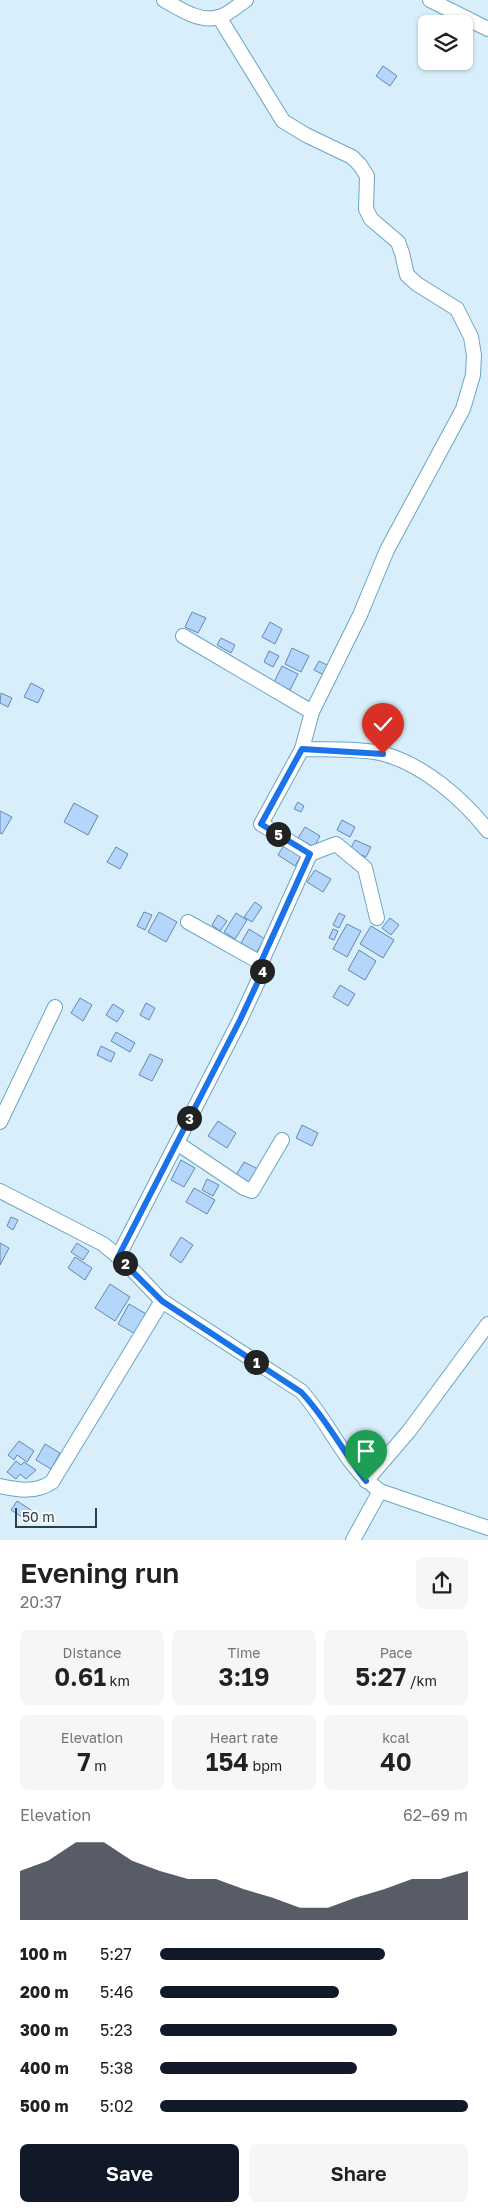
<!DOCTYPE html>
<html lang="en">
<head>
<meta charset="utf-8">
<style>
	:root { --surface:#fff; --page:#f6f6f6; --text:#202124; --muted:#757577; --accent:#111827 }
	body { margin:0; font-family:"Golos Text",sans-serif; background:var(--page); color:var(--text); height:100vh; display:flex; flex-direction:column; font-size:19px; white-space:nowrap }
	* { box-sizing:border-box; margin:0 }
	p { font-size:16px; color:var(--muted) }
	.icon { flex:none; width:28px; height:28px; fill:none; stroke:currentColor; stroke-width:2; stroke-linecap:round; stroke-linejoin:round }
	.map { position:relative; height:1540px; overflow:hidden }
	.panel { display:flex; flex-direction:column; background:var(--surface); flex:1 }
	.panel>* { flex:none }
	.fabs { position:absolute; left:418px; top:15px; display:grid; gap:10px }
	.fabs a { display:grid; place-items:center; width:55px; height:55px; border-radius:8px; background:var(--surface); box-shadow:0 1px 4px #0004; font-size:25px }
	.scale { position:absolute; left:15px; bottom:12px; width:82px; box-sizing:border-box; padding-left:5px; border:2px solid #28404d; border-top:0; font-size:14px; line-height:18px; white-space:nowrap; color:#28404d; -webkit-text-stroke:4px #f8f8f8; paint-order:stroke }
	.pin { position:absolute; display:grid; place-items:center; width:42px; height:42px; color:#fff; margin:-51px -21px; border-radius:50% 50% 50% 0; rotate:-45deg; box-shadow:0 0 5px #0007 }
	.pin .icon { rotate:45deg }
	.km { position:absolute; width:25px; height:25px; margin:-12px; border-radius:50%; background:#222; color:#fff; font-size:14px; line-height:25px; text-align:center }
	.round { display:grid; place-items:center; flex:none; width:52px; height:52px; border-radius:8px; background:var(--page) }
	.head { display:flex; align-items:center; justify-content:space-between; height:85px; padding:0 20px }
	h1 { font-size:28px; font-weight:600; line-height:38px }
	.metrics { display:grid; grid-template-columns:repeat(3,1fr); gap:8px; height:85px; padding:5px 20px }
	.metrics div { display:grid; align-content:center; border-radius:8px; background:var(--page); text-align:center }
	.metrics b { font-size:25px; font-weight:600 }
	.metrics small { font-size:14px; font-weight:400 }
	.metrics p { font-size:14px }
	.chart { height:140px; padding:10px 20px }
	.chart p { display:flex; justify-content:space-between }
	.chart svg { width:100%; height:90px; margin-top:5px; fill:var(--accent); opacity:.7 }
	.primary-button { display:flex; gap:10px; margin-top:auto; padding:10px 20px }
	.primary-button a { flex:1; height:58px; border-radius:8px; background:var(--accent); color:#fff; font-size:20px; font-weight:600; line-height:58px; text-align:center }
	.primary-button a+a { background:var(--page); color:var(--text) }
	ul { padding:0 20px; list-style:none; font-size:16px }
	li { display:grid; grid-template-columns:80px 60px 1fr; align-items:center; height:38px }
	li i { height:12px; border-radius:6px; background:var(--accent) }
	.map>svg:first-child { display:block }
	.building { fill:#b4d6fb; stroke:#6388b0 }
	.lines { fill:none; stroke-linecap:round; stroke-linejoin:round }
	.minor-casing { stroke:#6ba5c2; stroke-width:16 }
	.minor { stroke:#fff; stroke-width:14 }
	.route-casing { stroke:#fff; stroke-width:10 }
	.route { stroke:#1a73e8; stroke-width:6 }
</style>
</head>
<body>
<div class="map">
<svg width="488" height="1540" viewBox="0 0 488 1540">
	<rect width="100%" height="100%" fill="#d8effb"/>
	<g class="building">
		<path d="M 383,66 L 397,76 L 390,86 L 376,76 Z"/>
		<path d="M 192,612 L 206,618 L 198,633 L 185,627 Z"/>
		<path d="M 270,622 L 282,629 L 275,644 L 262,637 Z"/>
		<path d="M 221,638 L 235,645 L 231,653 L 217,645 Z"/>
		<path d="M 292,648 L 309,656 L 301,672 L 285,664 Z"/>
		<path d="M 269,651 L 279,656 L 273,667 L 264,662 Z"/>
		<path d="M 319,661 L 329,666 L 324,675 L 314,670 Z"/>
		<path d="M 282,666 L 298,674 L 290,690 L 274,682 Z"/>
		<path d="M 31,683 L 44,690 L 38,703 L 24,697 Z"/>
		<path d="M 1,693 L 12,698 L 8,707 L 0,703 Z"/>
		<path d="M 298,802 L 304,806 L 301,812 L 294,809 Z"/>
		<path d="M 74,803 L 98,816 L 88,835 L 64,822 Z"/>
		<path d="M 0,811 L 12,817 L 2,834 L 0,833 Z"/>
		<path d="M 342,820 L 355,827 L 350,837 L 337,830 Z"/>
		<path d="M 305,827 L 320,836 L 314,847 L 298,838 Z"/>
		<path d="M 355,840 L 371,847 L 366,857 L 350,850 Z"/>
		<path d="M 285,844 L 302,854 L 295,866 L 278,855 Z"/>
		<path d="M 116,847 L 128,854 L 120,869 L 107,862 Z"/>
		<path d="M 315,870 L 331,879 L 323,892 L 307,882 Z"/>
		<path d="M 255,902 L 262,907 L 252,922 L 244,917 Z"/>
		<path d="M 144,912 L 152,915 L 145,930 L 137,926 Z"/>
		<path d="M 159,912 L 177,922 L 166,942 L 148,932 Z"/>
		<path d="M 236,913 L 247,920 L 235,939 L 224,932 Z"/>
		<path d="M 339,913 L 345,916 L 339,928 L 333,925 Z"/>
		<path d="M 218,915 L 227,921 L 220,931 L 212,925 Z"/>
		<path d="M 390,918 L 399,925 L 391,935 L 382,928 Z"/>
		<path d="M 347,924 L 361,931 L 347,957 L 333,949 Z"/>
		<path d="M 371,926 L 394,940 L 383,958 L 360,944 Z"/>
		<path d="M 249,929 L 265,939 L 256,953 L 241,943 Z"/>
		<path d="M 333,929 L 338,931 L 334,940 L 329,938 Z"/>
		<path d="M 359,950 L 376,961 L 365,980 L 348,970 Z"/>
		<path d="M 340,985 L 355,994 L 348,1006 L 333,997 Z"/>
		<path d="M 80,998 L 92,1005 L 83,1021 L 71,1013 Z"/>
		<path d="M 146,1003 L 155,1008 L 149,1020 L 140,1015 Z"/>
		<path d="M 113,1004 L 124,1011 L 117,1022 L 106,1015 Z"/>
		<path d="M 116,1032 L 135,1043 L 130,1052 L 111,1041 Z"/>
		<path d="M 101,1046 L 115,1053 L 111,1062 L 97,1055 Z"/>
		<path d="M 150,1054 L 163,1060 L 152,1081 L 139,1075 Z"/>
		<path d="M 218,1121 L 236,1133 L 227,1148 L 208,1136 Z"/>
		<path d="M 302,1125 L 318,1133 L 312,1146 L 296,1138 Z"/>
		<path d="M 181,1160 L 195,1168 L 184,1187 L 171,1180 Z"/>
		<path d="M 244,1162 L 258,1169 L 249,1185 L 235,1177 Z"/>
		<path d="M 207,1179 L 219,1185 L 213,1196 L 202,1190 Z"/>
		<path d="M 194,1188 L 215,1200 L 207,1214 L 186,1202 Z"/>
		<path d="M 11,1217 L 18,1220 L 13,1230 L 7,1226 Z"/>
		<path d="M 181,1237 L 193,1245 L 181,1263 L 170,1255 Z"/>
		<path d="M 0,1243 L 9,1248 L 0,1265 Z"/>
		<path d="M 77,1243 L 89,1251 L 83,1260 L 71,1252 Z"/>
		<path d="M 75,1257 L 92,1268 L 85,1280 L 68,1268 Z"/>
		<path d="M 110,1284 L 130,1297 L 115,1321 L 95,1308 Z"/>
		<path d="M 129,1304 L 148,1315 L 137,1335 L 118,1324 Z"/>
		<path d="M 19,1441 L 34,1451 L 27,1462 L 17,1455 L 14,1460 L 8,1455 Z"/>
		<path d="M 45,1444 L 60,1453 L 51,1469 L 36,1460 Z"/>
		<path d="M 16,1461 L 21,1465 L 24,1462 L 36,1470 L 26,1479 L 20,1474 L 16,1479 L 7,1472 Z"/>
		<path d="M 17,1501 L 31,1510 L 25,1519 L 11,1510 Z"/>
	</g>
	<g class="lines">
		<defs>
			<g id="minor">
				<path d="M 164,0 C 180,9 200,23 219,17 C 228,15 238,5 246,0"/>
				<path d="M 430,0 L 488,29"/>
				<path d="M 183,636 L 312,712"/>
				<path d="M 302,749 C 327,750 360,748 384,754 C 424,765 463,799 488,831"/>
				<path d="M 310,854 L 336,844 L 365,868 L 377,918"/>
				<path d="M 188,922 L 261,963"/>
				<path d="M 0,1122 L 55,1007"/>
				<path d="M 177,1143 L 244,1188 L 252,1191 L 282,1140"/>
				<path d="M 0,1191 L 103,1244 L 126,1263 L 162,1301 L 301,1391 C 330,1423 345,1466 380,1491 L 488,1528"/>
				<path d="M 118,1257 L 240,1020 L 262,973 L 261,963 L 310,854 L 261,824 L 302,749 L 312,712 L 360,615 L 387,550 L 463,409 L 473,375 L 474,355 L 471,337 L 457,309 L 417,284 L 407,275 L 402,253 L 398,242 L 371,219 L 366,209 L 367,176 L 360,165 L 352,157 L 306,135 L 283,121 L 219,17"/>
				<path d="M 366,1481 L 409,1431 L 488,1324"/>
				<path d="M 0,1486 C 18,1490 36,1493 52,1482 L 162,1301"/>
				<path d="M 353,1540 L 380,1491"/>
			</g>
		</defs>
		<use href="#minor" class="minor-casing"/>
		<use href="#minor" class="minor"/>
	</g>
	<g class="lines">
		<defs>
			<path id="route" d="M 366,1481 C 343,1452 326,1418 301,1392 L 162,1301 L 118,1257 L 240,1020 L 262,973 L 261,962 L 310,854 L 261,824 L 302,749 L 383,754"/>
		</defs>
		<use href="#route" class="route-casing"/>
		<use href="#route" class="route"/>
	</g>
</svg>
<div class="fabs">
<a><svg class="icon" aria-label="layers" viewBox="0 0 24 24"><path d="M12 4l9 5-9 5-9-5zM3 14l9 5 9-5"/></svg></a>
</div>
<div class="scale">50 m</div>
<div class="pin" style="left:366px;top:1481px;background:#1e9e55"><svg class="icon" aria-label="arrive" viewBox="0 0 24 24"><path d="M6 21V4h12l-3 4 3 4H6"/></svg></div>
<div class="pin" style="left:383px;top:754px;background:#d93025"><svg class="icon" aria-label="check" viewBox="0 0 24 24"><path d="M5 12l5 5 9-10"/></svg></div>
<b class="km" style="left:256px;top:1362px">1</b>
<b class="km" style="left:125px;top:1263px">2</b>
<b class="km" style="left:189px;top:1118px">3</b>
<b class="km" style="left:262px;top:971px">4</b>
<b class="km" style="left:278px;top:834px">5</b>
</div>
<section class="panel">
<div class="head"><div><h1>Evening run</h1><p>20:37</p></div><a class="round"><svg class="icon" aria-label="share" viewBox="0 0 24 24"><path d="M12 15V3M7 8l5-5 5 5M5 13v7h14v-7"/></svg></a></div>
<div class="metrics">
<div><p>Distance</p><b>0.61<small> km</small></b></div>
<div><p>Time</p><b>3:19</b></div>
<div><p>Pace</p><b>5:27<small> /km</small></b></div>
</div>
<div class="metrics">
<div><p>Elevation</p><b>7<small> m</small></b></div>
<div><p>Heart rate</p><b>154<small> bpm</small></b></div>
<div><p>kcal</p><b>40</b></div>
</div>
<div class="chart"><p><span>Elevation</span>62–69 m</p>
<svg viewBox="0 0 160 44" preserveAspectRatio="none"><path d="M0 44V20L10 15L20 6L30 6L40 15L50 20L60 24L70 24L80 29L90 33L100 38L110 38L120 33L130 29L140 24L150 24L160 20V44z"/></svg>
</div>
<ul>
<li><b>100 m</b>5:27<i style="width:73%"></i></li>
<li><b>200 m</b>5:46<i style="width:58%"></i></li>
<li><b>300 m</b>5:23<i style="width:77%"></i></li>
<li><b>400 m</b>5:38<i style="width:64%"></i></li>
<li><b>500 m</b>5:02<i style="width:100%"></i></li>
</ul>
<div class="primary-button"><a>Save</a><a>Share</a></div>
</section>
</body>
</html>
